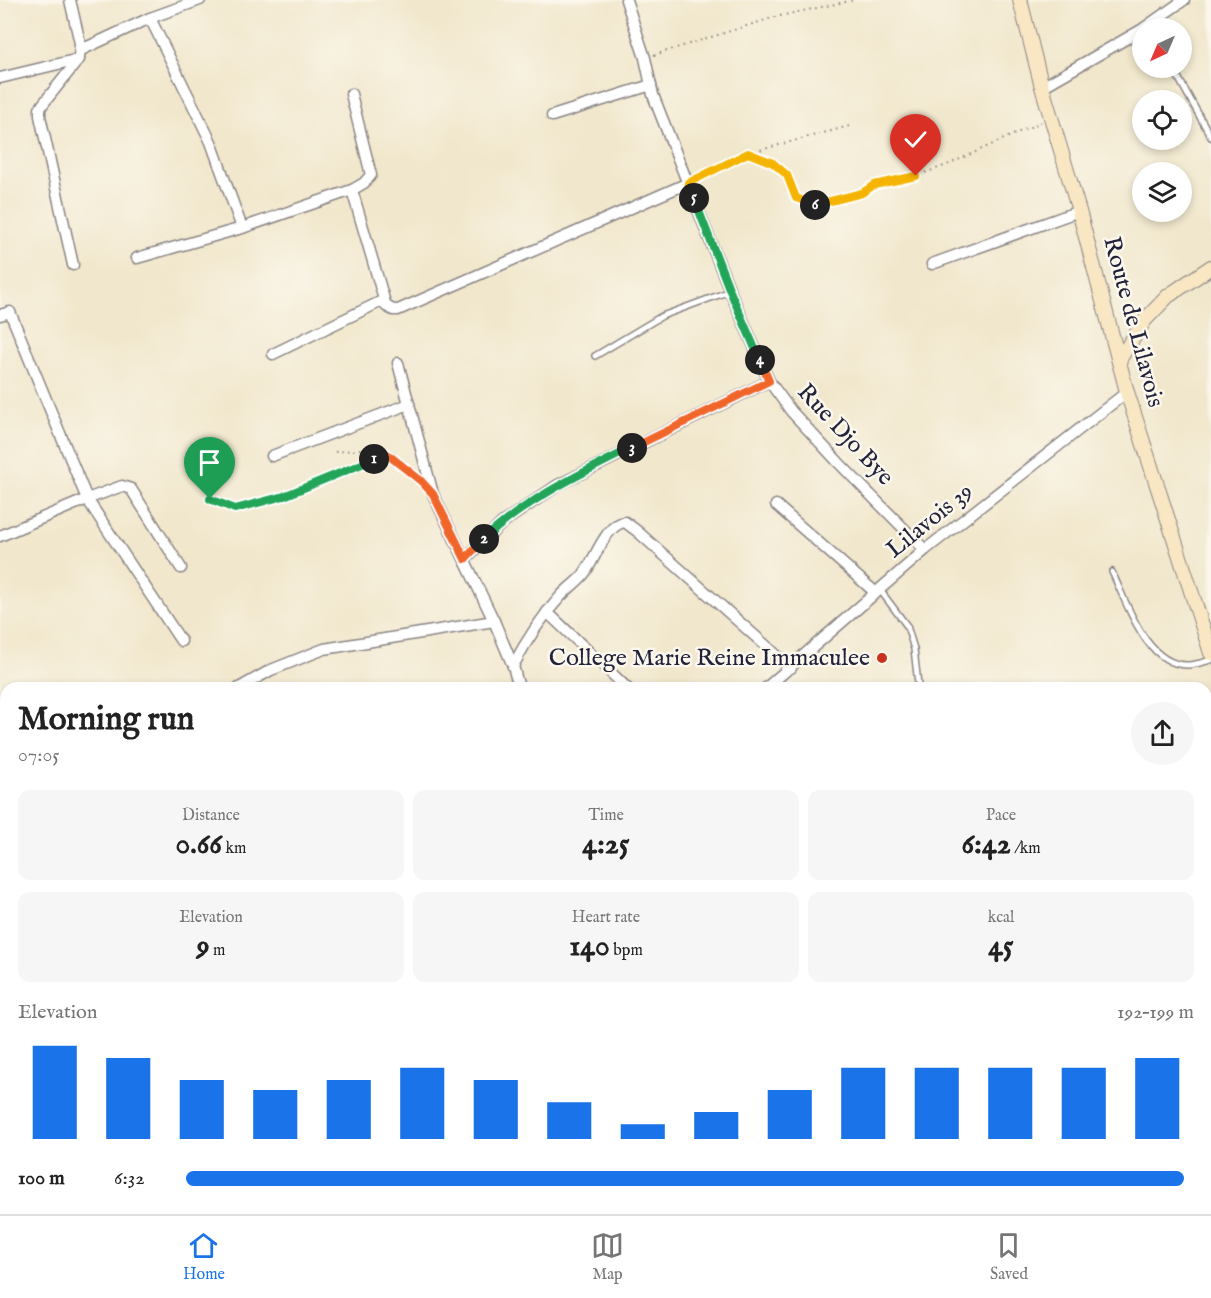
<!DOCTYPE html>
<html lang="en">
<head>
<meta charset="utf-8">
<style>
	:root { --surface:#fff; --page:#f6f6f6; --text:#222; --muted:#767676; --line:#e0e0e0; --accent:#1a73e8 }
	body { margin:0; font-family:"IM FELL English",serif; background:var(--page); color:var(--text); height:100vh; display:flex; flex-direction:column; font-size:22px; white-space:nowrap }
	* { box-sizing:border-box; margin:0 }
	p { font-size:20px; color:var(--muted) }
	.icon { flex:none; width:33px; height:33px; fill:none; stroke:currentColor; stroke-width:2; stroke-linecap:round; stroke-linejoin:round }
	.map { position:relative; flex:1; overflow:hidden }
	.sheet { position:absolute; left:0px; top:682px; width:1212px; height:532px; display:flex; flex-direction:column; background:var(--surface); border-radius:18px 18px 0 0; box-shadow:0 3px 9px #0003 }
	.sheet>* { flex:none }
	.needle { width:39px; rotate:224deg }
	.tools { position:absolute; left:1132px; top:18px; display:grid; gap:12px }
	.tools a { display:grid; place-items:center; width:60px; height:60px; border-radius:50%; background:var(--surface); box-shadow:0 3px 9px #0003; font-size:30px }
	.pin { position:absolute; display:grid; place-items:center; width:51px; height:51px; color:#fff; margin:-62px -26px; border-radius:50% 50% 50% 0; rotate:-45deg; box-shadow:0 0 6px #0007 }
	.pin .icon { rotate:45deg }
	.km { position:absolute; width:30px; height:30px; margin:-15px; border-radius:50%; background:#222; color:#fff; font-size:16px; line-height:30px; text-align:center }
	.round { display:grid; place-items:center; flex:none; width:63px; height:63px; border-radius:32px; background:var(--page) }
	.summary { display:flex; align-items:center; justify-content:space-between; height:102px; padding:0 18px }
	h1 { font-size:33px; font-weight:800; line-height:45px }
	.stats { display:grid; grid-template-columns:repeat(3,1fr); gap:9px; height:102px; padding:6px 18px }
	.stats div { display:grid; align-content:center; border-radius:12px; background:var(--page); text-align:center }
	.stats b { font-size:30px; font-weight:800 }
	.stats small { font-size:16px; font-weight:400 }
	.stats p { font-size:16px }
	.chart { height:168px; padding:12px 18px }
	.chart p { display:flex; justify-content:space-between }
	.chart svg { width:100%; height:108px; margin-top:6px; stroke:var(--accent); stroke-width:6 }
	ul { padding:0 18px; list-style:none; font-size:20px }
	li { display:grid; grid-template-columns:96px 72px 1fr; align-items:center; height:45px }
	li i { height:15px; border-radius:8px; background:var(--accent) }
	.tab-bar { display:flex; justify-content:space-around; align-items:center; height:84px; border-top:2px solid var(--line); background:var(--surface); font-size:16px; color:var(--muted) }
	.tab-bar a { display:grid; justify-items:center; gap:3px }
	.tab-bar .active { color:var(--accent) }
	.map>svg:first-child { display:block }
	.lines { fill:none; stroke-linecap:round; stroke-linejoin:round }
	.lane-casing { stroke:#8a8484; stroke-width:8 }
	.street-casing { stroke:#8a8484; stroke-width:13 }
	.secondary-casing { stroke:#8a8484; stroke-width:16 }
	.path { stroke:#8a8484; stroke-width:2; stroke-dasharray:1.5 4.5; stroke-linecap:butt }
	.lane { stroke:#fff; stroke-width:5 }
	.street { stroke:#fff; stroke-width:10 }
	.secondary { stroke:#f9e7c3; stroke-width:14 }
	.split-1-casing { stroke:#fff; stroke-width:12 }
	.split-2-casing { stroke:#fff; stroke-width:12 }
	.split-3-casing { stroke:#fff; stroke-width:12 }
	.split-4-casing { stroke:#fff; stroke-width:12 }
	.split-5-casing { stroke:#fff; stroke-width:12 }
	.split-6-casing { stroke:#fff; stroke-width:12 }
	.split-7-casing { stroke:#fff; stroke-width:12 }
	.split-1 { stroke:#22a559; stroke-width:8 }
	.split-2 { stroke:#f0652b; stroke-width:8 }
	.split-3 { stroke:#22a559; stroke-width:8 }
	.split-4 { stroke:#f0652b; stroke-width:8 }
	.split-5 { stroke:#22a559; stroke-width:8 }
	.split-6 { stroke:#f5b400; stroke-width:8 }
	.split-7 { stroke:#f5b400; stroke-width:8 }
	.poi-dot { fill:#c8321e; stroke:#fbf7ec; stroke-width:2 }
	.labels { text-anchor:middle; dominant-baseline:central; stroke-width:5; stroke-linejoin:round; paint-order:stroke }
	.street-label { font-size:24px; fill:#22223b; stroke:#fbf7ec }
	.poi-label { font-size:24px; fill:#22223b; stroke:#fbf7ec; text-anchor:end }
</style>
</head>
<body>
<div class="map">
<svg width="1211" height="1214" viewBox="0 0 1211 1214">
	<rect width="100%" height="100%" fill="#fbf7ec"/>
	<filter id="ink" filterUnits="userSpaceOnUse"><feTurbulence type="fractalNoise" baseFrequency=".0167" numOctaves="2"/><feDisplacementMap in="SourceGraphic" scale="12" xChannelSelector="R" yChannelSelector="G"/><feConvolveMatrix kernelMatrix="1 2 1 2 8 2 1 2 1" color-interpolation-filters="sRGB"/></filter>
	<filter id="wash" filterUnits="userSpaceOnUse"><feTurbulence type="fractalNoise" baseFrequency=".008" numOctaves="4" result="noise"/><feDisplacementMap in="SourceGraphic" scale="24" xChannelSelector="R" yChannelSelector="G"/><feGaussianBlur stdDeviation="1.35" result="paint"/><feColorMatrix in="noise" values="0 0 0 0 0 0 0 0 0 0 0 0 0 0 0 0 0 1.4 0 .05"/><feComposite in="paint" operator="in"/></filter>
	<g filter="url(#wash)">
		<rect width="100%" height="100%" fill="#f1e7cc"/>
	</g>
	<g filter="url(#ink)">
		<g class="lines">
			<defs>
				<g id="lane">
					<path d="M 1173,68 L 1211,137"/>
					<path d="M 595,356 L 662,316 L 730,291"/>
					<path d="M 1112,572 C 1127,603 1146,666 1188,665 C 1195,665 1204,662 1211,660"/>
					<path d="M 880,590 L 907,626 L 914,649 L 918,684 L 914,688"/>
					<path d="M 59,1209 L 63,1214"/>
				</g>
				<g id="street">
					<path d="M 70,0 L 80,43 L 79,59 L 43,104 L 40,109 L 40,116 L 73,265"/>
					<path d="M 626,0 L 645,58 L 653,95 L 730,291 L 769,381 L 791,411 L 839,463 L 925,550"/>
					<path d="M 150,18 L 211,142 L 242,228"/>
					<path d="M 1144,28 L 1184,0"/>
					<path d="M 81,50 L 150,18 L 200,0"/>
					<path d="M 0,78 L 79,59"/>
					<path d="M 1042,87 L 1143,29"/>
					<path d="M 552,116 L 651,85"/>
					<path d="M 352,190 L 386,306 L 393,310 L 398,310 L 688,183"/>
					<path d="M 137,258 L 242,228 L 352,190 L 364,183 L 371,175 L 351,94"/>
					<path d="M 932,264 L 1079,211"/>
					<path d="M 0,315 L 10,312 L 87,499 L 181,641"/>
					<path d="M 273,354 L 384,300"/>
					<path d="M 398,363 L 433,494 L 494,621 L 513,666 L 519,688"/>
					<path d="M 272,456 L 409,404"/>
					<path d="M 776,505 L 876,593"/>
					<path d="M 0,536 L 87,499 L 122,486 L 131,489 L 181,568"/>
					<path d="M 465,559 L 502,523 L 558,485 L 769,381"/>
					<path d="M 547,612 L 627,688"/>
					<path d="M 513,666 C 526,641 540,619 560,597 C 567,589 576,583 583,575 C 595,561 605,524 625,522 L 637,531 L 791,668"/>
					<path d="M 239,688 L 271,670 L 324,649 L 494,621"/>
					<path d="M 766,688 L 925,550 L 1127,392"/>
					<path d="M 0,722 L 6,733"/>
					<path d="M 0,759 L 6,756"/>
					<path d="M 1206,1187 L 1211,1185"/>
					<path d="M 391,1209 L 394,1214"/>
					<path d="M 763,1209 L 767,1214"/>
					<path d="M 1092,1209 L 1095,1214"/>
					<path d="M 180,1214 L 184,1209"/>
					<path d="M 666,1214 L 674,1209"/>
					<path d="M 991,1214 L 999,1209"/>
					<path d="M 1134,1214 L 1147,1209"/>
				</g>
				<g id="secondary">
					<path d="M 1020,0 L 1042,87 L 1079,211 L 1127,392 L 1211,653"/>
					<path d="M 1119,360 L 1145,320 L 1168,296 L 1211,267"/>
				</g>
			</defs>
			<use href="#lane" class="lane-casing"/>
			<use href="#street" class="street-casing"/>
			<use href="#secondary" class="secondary-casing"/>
			<g class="path">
				<path d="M 654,55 L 775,17 L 854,0"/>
				<path d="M 749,153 L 853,125"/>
				<path d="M 696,179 L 749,153 L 773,163 L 787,175 L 796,198 L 813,205 L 862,193 L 874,185 L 916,176 L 947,165 L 1041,122"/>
				<path d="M 335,452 L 370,448 L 387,454 L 416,477"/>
				<path d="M 210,499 L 235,509 L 284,496 L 387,454"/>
			</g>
			<use href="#lane" class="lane"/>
			<use href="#street" class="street"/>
			<use href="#secondary" class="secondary"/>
		</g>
	</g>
	<g class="lines" filter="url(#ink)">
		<defs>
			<path id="split-1" d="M 210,499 L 235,509 L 284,496 L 374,459"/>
			<path id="split-2" d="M 374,459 L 387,454 L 421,481 L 433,494 L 465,559 L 484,539"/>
			<path id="split-3" d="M 484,539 C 527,499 580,474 632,448"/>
			<path id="split-4" d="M 632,448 L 769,381 L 760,360"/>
			<path id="split-5" d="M 694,198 L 730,291 L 760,360"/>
			<path id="split-6" d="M 694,198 L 688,183 L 748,153 L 773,163 L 787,175 L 796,198 L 815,205"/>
			<path id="split-7" d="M 815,205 L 862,193 L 874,185 L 916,176"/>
		</defs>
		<use href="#split-1" class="split-1-casing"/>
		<use href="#split-2" class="split-2-casing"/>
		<use href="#split-3" class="split-3-casing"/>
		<use href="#split-4" class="split-4-casing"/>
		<use href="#split-5" class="split-5-casing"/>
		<use href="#split-6" class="split-6-casing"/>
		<use href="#split-7" class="split-7-casing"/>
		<use href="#split-1" class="split-1"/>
		<use href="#split-2" class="split-2"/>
		<use href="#split-3" class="split-3"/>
		<use href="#split-4" class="split-4"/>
		<use href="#split-5" class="split-5"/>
		<use href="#split-6" class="split-6"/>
		<use href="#split-7" class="split-7"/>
	</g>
	<circle class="poi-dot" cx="882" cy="658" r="6"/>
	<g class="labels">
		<g class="street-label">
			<text transform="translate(1133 322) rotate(75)">Route de Lilavois</text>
			<text transform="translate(845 435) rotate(47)">Rue Djo Bye</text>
			<text transform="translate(930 521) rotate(-39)">Lilavois 39</text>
		</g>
		<g class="poi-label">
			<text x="870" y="658">College Marie Reine Immaculee</text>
		</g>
	</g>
</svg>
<div class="tools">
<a><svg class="needle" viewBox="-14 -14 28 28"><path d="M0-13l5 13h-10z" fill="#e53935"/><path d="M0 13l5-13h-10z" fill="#767676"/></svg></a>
<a><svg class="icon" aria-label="locate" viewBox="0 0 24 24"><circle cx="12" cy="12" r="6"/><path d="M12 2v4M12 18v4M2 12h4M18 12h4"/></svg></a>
<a><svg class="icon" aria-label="layers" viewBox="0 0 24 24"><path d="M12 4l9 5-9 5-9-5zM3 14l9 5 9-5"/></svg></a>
</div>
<div class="pin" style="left:210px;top:499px;background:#1e9e55"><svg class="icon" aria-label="arrive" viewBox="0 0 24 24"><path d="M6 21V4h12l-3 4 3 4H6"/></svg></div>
<div class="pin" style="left:916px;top:176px;background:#d93025"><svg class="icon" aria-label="check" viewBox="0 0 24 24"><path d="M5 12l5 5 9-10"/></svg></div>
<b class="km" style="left:374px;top:459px">1</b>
<b class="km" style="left:484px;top:539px">2</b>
<b class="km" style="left:632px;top:448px">3</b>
<b class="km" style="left:760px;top:360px">4</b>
<b class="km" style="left:694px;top:198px">5</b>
<b class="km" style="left:815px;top:205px">6</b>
<section class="sheet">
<div class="summary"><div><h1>Morning run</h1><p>07:05</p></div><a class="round"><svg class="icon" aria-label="share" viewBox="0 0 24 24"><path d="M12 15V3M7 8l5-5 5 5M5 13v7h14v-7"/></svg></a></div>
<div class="stats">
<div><p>Distance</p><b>0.66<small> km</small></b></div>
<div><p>Time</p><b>4:25</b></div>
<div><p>Pace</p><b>6:42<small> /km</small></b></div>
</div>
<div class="stats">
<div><p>Elevation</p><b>9<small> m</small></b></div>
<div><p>Heart rate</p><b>140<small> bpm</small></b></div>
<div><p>kcal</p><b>45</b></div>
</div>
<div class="chart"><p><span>Elevation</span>192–199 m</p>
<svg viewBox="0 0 160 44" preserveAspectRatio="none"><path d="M5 44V6M15 44V11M25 44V20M35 44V24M45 44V20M55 44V15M65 44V20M75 44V29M85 44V38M95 44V33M105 44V24M115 44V15M125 44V15M135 44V15M145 44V15M155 44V11"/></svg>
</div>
<ul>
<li><b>100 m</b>6:32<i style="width:99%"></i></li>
</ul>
</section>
</div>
<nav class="tab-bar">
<a class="active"><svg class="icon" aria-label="home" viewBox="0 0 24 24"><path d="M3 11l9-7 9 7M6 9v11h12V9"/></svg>Home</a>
<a><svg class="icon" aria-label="map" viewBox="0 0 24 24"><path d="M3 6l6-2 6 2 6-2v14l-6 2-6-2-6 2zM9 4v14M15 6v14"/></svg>Map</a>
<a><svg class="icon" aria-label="saved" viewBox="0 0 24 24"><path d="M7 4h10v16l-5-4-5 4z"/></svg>Saved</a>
</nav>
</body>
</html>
